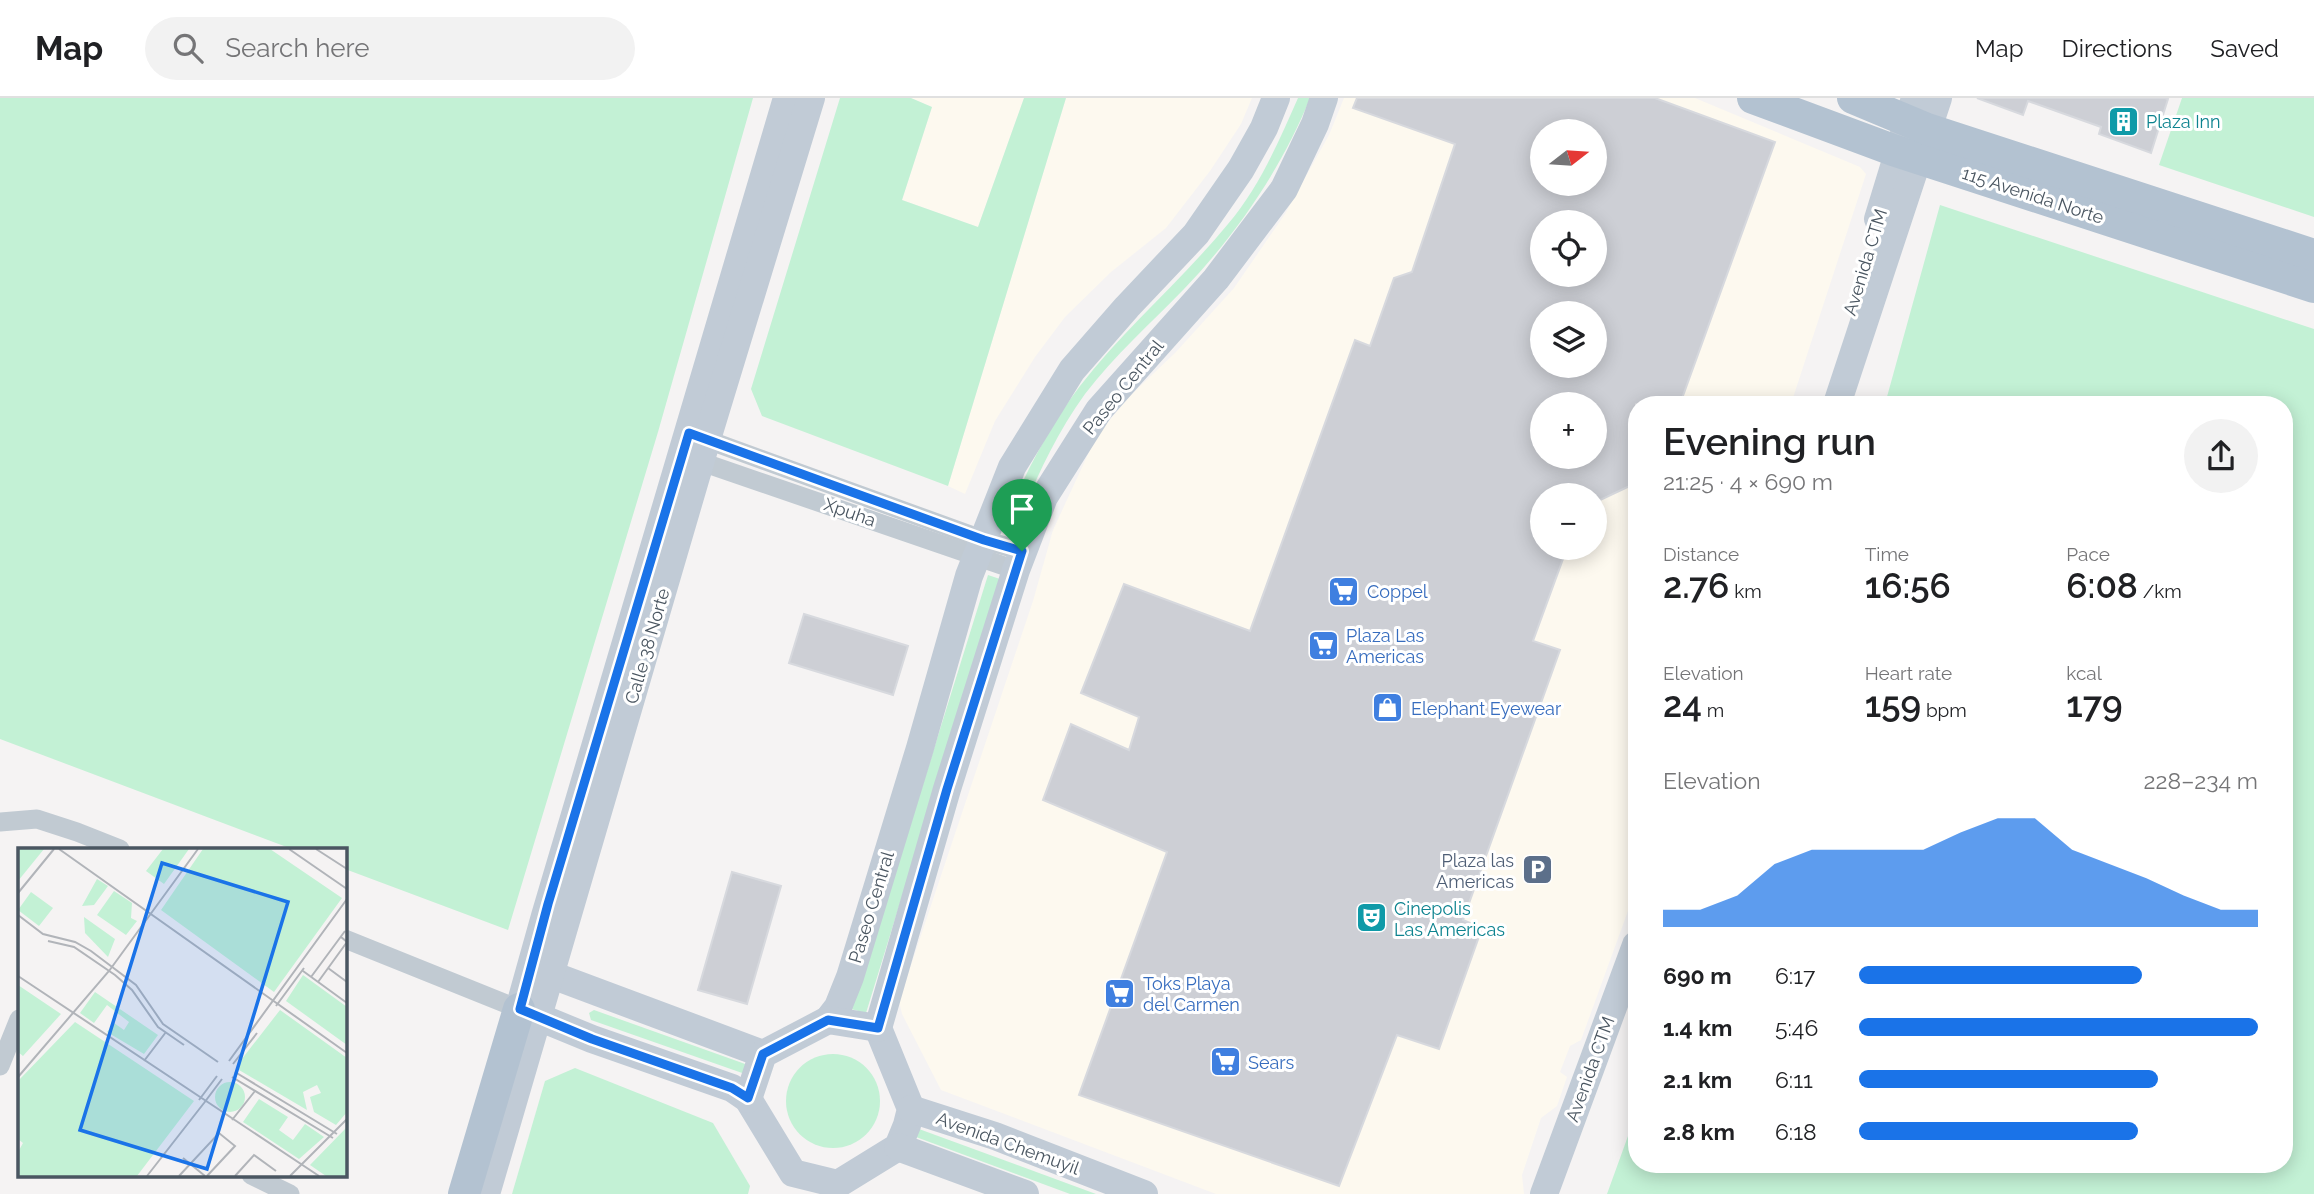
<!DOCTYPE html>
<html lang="en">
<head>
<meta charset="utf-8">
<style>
	:root { --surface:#fff; --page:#f2f2f2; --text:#202124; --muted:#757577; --line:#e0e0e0; --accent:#1a73e8 }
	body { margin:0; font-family:Raleway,sans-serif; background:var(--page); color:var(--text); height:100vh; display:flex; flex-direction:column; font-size:26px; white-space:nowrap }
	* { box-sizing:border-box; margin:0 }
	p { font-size:23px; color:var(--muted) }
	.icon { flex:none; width:38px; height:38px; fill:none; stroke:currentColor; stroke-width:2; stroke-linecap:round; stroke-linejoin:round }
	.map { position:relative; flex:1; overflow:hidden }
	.side { position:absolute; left:1628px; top:298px; width:665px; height:777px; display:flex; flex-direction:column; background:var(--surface); border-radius:28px; box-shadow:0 4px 18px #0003 }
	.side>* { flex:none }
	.needle { width:46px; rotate:73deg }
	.buttons { position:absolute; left:1530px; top:21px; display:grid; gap:14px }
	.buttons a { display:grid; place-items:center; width:77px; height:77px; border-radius:50%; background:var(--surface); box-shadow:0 4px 18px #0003; font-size:35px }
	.pin { position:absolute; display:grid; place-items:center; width:60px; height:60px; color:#fff; margin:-72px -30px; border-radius:50% 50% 50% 0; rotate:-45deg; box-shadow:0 0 7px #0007 }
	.pin .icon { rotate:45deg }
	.round { display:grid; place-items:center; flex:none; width:74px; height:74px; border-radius:37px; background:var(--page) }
	.overview { display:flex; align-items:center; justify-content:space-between; height:119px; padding:0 35px }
	h1 { font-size:38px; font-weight:600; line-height:52px }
	.stats { display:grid; grid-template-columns:repeat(3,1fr); gap:10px; height:119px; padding:7px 35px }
	.stats div { display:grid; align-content:center }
	.stats b { font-size:35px; font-weight:600 }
	.stats small { font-size:19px; font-weight:400 }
	.stats p { font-size:19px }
	.chart { height:196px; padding:14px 35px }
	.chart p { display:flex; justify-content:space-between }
	.chart svg { width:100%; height:126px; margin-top:7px; fill:var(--accent); opacity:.7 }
	ul { padding:0 35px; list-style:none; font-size:23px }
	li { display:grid; grid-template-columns:112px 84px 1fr; align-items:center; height:52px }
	li i { height:18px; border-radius:9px; background:var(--accent) }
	header { display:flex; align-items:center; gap:42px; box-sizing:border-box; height:98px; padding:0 35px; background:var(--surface); border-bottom:2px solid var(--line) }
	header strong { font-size:33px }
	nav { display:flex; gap:38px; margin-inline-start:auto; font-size:24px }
	.search { width:490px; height:63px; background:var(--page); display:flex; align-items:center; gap:18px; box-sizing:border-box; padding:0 24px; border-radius:38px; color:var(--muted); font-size:26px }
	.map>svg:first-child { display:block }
	.commercial { fill:#fdf9ef; fill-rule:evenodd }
	.green { fill:#c3f1d5 }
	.building { fill:#cdcfd5; stroke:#d7d9de; stroke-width:2; fill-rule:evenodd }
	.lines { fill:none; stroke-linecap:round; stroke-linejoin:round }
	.minor { stroke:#c1cad2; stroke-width:19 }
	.secondary { stroke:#c1cbd6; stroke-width:28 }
	.primary { stroke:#b3c2d1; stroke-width:32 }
	.route-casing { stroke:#fff; stroke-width:14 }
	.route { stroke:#1a73e8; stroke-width:9 }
	.labels { text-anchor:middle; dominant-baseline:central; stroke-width:6; stroke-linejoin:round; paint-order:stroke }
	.culture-label { font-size:18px; fill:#0d838f; stroke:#fff; text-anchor:start }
	.street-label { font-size:18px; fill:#4a5661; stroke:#fff }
	.shop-label { font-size:18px; fill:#366cbe; stroke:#fff; text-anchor:start }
	.service-label { font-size:18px; fill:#4e5e75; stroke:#fff; text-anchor:end }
	.inset-road { fill:none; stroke:#b1b4b9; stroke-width:2 }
	.view { fill:#1a73e8; fill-opacity:0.15; stroke:#1a73e8; stroke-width:3.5 }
	.inset-edge { fill:none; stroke:#4a5661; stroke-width:3.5 }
</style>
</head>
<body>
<header>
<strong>Map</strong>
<div class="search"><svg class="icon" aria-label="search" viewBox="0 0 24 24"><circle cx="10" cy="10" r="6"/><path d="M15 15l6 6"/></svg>Search here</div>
<nav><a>Map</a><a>Directions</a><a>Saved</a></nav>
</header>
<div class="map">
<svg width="2314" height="1096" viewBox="0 0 2314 1096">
	<rect width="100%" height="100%" fill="#f5f3f3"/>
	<g class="commercial">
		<path d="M 911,0 L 1024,0 L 978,129 L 902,102 L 932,9 Z"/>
		<path d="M 1066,0 L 1252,0 L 1241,26 L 1210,73 L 1166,130 L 1111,174 L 1065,219 L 1035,259 L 995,323 L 965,396 L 948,388 Z"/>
		<path d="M 1344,0 L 1695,0 L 1860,69 L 1866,76 L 1791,306 L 1636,306 L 1636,791 L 1581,942 L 1570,948 L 1560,974 L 1567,979 L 1557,1008 L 1541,1020 L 1522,1077 L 1524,1096 L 1216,1096 L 941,992 L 902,916 L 899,903 L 1033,503 L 1053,432 L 1097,337 L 1131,297 L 1176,254 L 1234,190 L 1285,116 L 1329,37 ZM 1542,33 L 1594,33 L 1594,86 L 1542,86 ZM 1542,124 L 1594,124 L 1594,177 L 1542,177 ZM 1542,215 L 1594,215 L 1594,268 L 1542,268 ZM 1542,306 L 1594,306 L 1594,359 L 1542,359 ZM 1542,397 L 1594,397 L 1594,450 L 1542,450 Z"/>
	</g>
	<g class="green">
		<path d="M 0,0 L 753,0 L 658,334 L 508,832 L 345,771 L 345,751 L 292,751 L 0,641 Z"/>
		<path d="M 840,0 L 911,0 L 932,9 L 902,102 L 978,129 L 1024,0 L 1066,0 L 948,388 L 762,318 L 751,291 Z"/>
		<path d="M 1298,0 L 1310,0 C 1282,70 1236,137 1184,191 C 1150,226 1115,257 1085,296 C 1055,337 1035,383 1016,429 L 1011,431 L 1006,430 L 1005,424 L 1007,418 C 1027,373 1049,328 1080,288 C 1125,230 1181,183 1228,126 C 1259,90 1279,43 1298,0 Z"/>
		<path d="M 2182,0 L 2314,0 L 2314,119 L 2159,67 Z"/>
		<path d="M 1940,107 L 2314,231 L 2314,1096 L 1607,1096 L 1636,1016 L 1636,1066 L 2284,1066 L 2284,306 L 1885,306 Z"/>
		<path d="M 988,477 L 1000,481 L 866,915 L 851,911 L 863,879 Z"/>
		<path d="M 594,912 L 748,967 L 745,976 L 591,922 L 589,915 Z"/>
		<circle cx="833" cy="1003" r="47"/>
		<path d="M 575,970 L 713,1025 L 750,1088 L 748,1096 L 512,1096 L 545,983 Z"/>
		<path d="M 919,1031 L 1096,1096 L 1070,1096 L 916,1039 Z"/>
	</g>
	<g class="building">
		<path d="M 1357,0 L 1655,0 L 1775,44 L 1680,306 L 1636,306 L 1636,385 L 1594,405 L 1594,397 L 1542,397 L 1542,450 L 1567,450 L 1533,543 L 1560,552 L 1463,822 L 1482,830 L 1439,951 L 1397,937 L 1339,1088 L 1079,997 L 1167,754 L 1043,702 L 1071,626 L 1129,652 L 1139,619 L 1081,595 L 1124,486 L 1250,533 L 1355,242 L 1370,248 L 1394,180 L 1412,174 L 1455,46 L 1353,10 ZM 1542,33 L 1594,33 L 1594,86 L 1542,86 ZM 1542,124 L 1594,124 L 1594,177 L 1542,177 ZM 1542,215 L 1594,215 L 1594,268 L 1542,268 ZM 1542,306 L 1594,306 L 1594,359 L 1542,359 Z"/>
		<path d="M 1977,0 L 2165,0 L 2168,1 L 2151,55 L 2099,36 L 2101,29 L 2028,3 L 2023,17 Z"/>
		<path d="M 804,516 L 908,548 L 893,597 L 789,565 Z"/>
		<path d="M 732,774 L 781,788 L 747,906 L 698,892 Z"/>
	</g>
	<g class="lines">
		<g class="minor">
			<path d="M 697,338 L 984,442 L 1022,453"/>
			<path d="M 690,360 L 1016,472"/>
			<path d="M 0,724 L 37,721 L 77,734 L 120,751"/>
			<path d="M 345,841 L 519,911"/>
			<path d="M 0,968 L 19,921"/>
			<path d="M 251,1077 L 290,1096"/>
		</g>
		<g class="secondary">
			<path d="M 787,0 L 545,818 L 519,911 L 592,941 L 732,990 L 748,1001 L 793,1075 L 838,1086 L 898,1049 L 907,1027 L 911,1011 L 878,930"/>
			<path d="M 1878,121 L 1915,0"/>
			<path d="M 1837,306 L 1938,0"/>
			<path d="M 533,870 L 763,956"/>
			<path d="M 828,922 L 838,909 L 850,879 L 920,650 L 969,478 L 1012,369 L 1072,272 L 1127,209 L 1196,136 L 1241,71 L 1264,30 L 1276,0"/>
			<path d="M 878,930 L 947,691 L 1016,472 L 1044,399 L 1099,312 L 1216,181 L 1284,91 L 1315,26 L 1324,0"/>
			<path d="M 748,1001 L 763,956 L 828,922 L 878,930"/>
			<path d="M 911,1011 L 995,1038 L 1144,1096"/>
			<path d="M 898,1049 L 1025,1096"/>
			<path d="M 486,1096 L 707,341 L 811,0"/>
			<path d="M 1544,1096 L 1636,847"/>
		</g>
		<g class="primary">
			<path d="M 1753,0 L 1893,52 L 2314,189"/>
			<path d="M 1853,0 L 1927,31 L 2314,157"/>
			<path d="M 464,1096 L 519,911"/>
		</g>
	</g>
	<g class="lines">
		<defs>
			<path id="route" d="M 689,335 L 984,442 L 1022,453 L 947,691 L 878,930 L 828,922 L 763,956 L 748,1000 L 732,990 L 592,941 L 520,911 L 548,806 Z"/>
		</defs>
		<use href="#route" class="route-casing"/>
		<use href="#route" class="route"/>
	</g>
	<defs>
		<symbol id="building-square" viewBox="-11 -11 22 22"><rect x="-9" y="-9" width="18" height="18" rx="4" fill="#0f9aa8" stroke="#fff"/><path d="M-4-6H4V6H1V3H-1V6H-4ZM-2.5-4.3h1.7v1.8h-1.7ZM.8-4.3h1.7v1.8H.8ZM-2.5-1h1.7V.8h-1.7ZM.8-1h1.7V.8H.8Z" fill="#fff"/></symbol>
		<symbol id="supermarket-square" viewBox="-11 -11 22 22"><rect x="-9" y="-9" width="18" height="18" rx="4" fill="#3f7fe0" stroke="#fff"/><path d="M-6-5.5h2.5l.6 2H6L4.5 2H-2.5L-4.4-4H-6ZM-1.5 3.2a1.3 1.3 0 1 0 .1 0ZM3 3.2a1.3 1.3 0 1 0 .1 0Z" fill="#fff"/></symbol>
		<symbol id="shop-square" viewBox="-11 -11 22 22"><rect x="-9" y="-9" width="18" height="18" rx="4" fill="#3f7fe0" stroke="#fff"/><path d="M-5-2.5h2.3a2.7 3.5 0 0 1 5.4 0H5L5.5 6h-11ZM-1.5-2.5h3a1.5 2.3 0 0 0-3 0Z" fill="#fff"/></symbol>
		<symbol id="parking-square" viewBox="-11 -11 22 22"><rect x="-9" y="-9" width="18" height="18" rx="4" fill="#5c6f8a" stroke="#fff"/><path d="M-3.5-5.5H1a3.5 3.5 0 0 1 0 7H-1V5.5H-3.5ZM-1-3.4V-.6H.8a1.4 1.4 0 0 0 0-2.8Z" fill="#fff"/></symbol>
		<symbol id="theatre-square" viewBox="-11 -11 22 22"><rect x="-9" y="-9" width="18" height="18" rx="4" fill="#0f9aa8" stroke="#fff"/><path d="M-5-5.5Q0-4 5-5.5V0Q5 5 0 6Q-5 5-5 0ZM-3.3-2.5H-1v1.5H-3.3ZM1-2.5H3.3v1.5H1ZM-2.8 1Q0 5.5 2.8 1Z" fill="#fff"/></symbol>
	</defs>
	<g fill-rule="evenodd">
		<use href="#building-square" x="2106" y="6" width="35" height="35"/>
		<use href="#supermarket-square" x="1326" y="476" width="35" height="35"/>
		<use href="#supermarket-square" x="1306" y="530" width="35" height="35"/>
		<use href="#shop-square" x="1370" y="592" width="35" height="35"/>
		<use href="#parking-square" x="1520" y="754" width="35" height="35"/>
		<use href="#theatre-square" x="1354" y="802" width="35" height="35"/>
		<use href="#supermarket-square" x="1102" y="878" width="35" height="35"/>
		<use href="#supermarket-square" x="1208" y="946" width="35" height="35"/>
	</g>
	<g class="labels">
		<g class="culture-label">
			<text x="2146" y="23">Plaza Inn</text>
			<text x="1394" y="810">Cinepolis<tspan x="1394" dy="21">Las Americas</tspan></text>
		</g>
		<g class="street-label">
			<text transform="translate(2033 97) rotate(18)">115 Avenida Norte</text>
			<text transform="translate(1865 164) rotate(-73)">Avenida CTM</text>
			<text transform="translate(1123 289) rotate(-51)">Paseo Central</text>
			<text transform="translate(850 414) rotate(19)">Xpuha</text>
			<text transform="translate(647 548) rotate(-74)">Calle 38 Norte</text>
			<text transform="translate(871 809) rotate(-73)">Paseo Central</text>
			<text transform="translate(1590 971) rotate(-70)">Avenida CTM</text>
			<text transform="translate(1008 1045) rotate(20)">Avenida Chemuyil</text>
		</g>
		<g class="shop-label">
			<text x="1367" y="493">Coppel</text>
			<text x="1346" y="537">Plaza Las<tspan x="1346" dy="21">Americas</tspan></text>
			<text x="1411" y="610">Elephant Eyewear</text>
			<text x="1143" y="885">Toks Playa<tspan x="1143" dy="21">del Carmen</tspan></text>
			<text x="1248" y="964">Sears</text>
		</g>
		<g class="service-label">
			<text x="1514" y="762">Plaza las<tspan x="1514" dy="21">Americas</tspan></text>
		</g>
	</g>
	<g transform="translate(18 750)">
		<rect width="329" height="329" fill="#f5f3f3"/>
		<path d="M 0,1 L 26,1 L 0,33 ZM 145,1 L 171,1 L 146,36 L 128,23 ZM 185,1 L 252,1 L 324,50 L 256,144 L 143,62 ZM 79,31 L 90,38 L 76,57 L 64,58 ZM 96,43 L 114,55 L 113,70 L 119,73 L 108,87 L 79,67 ZM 13,44 L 35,60 L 21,78 L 0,62 ZM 66,69 L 97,91 L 90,109 L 67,85 ZM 285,127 L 329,159 L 329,197 L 268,153 ZM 0,137 L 43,166 L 5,208 L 0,204 ZM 77,144 L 140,187 L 126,206 L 89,184 L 96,175 L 106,182 L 111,174 L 89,157 L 76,175 L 62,165 ZM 262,162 L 329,210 L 329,264 L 318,277 L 296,264 L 292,249 L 303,245 L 299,237 L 285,244 L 289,262 L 221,222 L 220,216 ZM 57,174 L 176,253 L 119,328 L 0,328 L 0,304 L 5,295 L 0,291 L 0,233 ZM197 249a15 15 0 1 1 30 0a15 15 0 1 1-30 0ZM 241,251 L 270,269 L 261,282 L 275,292 L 287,276 L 306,289 L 281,311 L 225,274 ZM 329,279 L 329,328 L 308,328 L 292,317 Z" fill="#c3f1d5"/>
		<path class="inset-road" d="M 41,1 L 329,205M 271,1 L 329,41M 298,1 L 329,21M 0,45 L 36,1M 0,67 L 25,86 L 57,94 L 73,103 L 118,137 L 145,176 L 200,214M 30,93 L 56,99 L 97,127 L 114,142 L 140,179 L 166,197M 310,120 L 329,134M 285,123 L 329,155M 0,128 L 301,328M 293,129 L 327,83M 300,134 L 329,94 L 323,89M 258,158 L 286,120M 126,213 L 148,184M 211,213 L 329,51M 215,216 L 239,185M 217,224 L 319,286M 0,229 L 91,123 L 180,1M 214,229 L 315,290M 181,252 L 199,228M 186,255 L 204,231M 214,272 L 237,243M 165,310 L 187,328M 129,328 L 186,255M 161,328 L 201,285 L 217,298 L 189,328M 217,328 L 236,307 L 258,323M 272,328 L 329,271"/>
		<path class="view" d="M 144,15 L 270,54 L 189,321 L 62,282 Z"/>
		<rect width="329" height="329" class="inset-edge"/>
	</g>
</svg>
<div class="buttons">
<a><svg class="needle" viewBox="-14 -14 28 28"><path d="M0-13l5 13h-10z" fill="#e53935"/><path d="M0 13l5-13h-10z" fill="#757577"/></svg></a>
<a><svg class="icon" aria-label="locate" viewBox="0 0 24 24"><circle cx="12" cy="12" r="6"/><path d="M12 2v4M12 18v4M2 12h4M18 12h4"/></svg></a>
<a><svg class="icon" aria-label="layers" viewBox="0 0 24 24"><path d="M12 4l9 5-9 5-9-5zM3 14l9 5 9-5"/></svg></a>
<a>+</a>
<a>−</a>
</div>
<div class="pin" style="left:1022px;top:453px;background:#1e9e55"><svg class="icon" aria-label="arrive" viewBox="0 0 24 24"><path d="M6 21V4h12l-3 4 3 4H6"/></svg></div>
<section class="side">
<div class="overview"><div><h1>Evening run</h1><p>21:25 · 4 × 690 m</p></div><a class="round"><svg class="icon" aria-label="share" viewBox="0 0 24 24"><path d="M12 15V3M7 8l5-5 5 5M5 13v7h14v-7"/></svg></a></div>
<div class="stats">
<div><p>Distance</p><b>2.76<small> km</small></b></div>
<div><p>Time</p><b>16:56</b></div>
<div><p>Pace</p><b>6:08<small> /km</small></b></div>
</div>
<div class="stats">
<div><p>Elevation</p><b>24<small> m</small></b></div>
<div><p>Heart rate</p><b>159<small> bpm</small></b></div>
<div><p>kcal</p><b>179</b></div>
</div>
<div class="chart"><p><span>Elevation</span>228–234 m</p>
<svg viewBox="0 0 160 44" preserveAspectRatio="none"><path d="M0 44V38L10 38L20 33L30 22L40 17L50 17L60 17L70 17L80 11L90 6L100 6L110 17L120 22L130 27L140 33L150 38L160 38V44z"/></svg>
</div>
<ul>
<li><b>690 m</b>6:17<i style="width:71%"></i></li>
<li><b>1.4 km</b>5:46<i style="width:100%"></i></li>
<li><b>2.1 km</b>6:11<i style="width:75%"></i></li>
<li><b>2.8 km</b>6:18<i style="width:70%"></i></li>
</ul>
</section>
</div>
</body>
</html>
